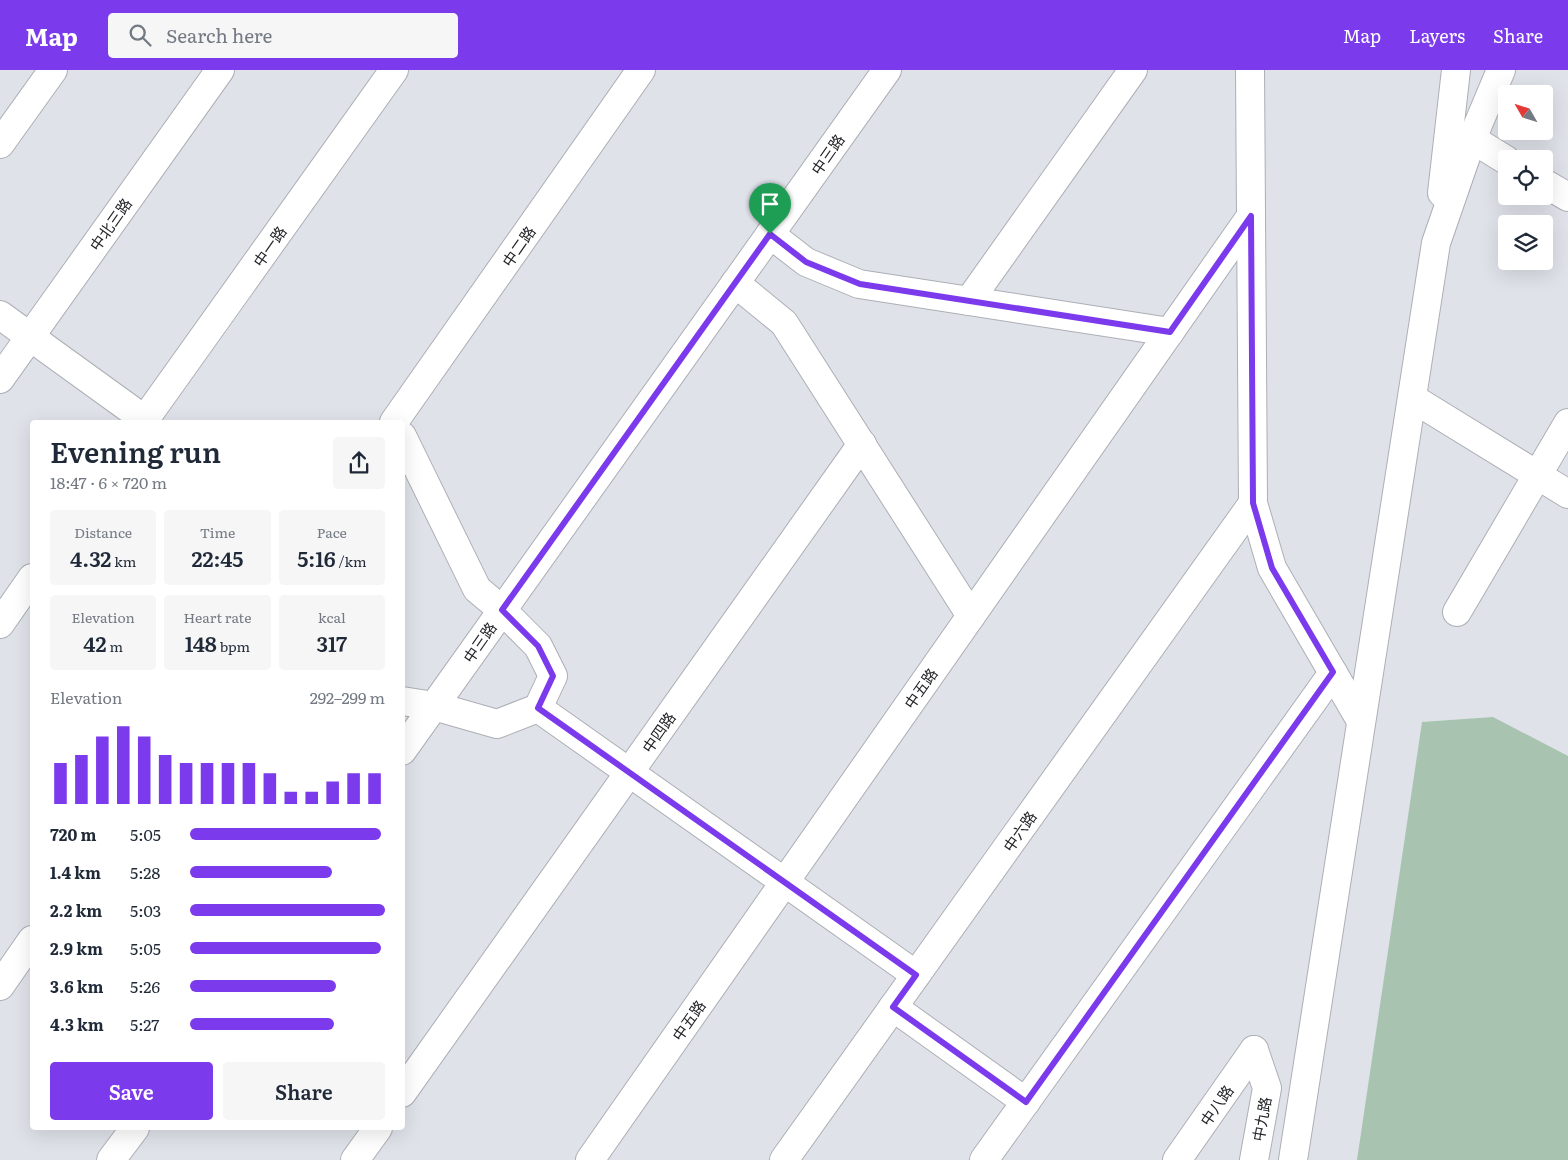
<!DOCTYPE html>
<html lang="en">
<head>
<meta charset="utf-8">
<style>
	:root { --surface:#fff; --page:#f6f6f7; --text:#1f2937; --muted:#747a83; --accent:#7c3aed }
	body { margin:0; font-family:Literata,"Noto Sans SC",serif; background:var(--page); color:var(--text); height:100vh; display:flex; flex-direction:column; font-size:19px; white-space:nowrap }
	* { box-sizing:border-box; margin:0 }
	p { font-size:16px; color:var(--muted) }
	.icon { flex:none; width:28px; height:28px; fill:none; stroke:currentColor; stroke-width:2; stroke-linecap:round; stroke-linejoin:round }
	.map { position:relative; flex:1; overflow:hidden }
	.drawer { position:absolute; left:30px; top:350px; width:375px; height:710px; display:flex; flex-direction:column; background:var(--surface); border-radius:5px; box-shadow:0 5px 20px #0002 }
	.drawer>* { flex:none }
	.needle { width:32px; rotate:309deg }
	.fabs { position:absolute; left:1498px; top:15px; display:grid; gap:10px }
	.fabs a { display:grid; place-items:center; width:55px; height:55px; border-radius:5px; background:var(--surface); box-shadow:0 5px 20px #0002; font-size:25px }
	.pin { position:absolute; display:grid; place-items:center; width:42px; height:42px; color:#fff; margin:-51px -21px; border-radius:50% 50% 50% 0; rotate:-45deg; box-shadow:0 0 5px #0007 }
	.pin .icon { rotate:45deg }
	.round { display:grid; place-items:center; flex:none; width:52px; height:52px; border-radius:5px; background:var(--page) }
	.summary { display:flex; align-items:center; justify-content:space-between; height:85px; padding:0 20px }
	h1 { font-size:28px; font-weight:600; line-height:38px }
	.metrics { display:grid; grid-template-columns:repeat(3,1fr); gap:8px; height:85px; padding:5px 20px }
	.metrics div { display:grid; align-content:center; border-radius:5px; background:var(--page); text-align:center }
	.metrics b { font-size:21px; font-weight:600 }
	.metrics small { font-size:14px; font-weight:400 }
	.metrics p { font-size:14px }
	.chart { height:140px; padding:10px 20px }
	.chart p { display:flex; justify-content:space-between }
	.chart svg { width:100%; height:90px; margin-top:5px; stroke:var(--accent); stroke-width:6 }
	.primary-button { display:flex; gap:10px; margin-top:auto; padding:10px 20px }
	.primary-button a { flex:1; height:58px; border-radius:5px; background:var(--accent); color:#fff; font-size:20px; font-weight:600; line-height:58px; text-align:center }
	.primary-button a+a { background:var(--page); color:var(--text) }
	ul { padding:0 20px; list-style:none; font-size:16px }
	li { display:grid; grid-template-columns:80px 60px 1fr; align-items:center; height:38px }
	li i { height:12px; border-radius:6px; background:var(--accent) }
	header { display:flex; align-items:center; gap:30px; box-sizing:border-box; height:70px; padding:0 25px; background:var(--accent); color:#fff }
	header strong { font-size:24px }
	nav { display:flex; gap:28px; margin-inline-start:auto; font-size:18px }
	.search { width:350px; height:45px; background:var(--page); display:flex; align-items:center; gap:12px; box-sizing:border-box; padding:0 18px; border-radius:5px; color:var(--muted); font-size:19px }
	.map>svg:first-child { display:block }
	.green { fill:#a8c4b0 }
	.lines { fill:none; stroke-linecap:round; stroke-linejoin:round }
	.minor-casing { stroke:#acafb5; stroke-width:30 }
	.minor { stroke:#fff; stroke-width:28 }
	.route-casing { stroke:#fff; stroke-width:10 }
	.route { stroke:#7c3aed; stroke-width:6 }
	.labels { text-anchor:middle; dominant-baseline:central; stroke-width:4; stroke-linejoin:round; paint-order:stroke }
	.street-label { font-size:15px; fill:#242528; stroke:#fff }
</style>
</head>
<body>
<header>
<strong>Map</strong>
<div class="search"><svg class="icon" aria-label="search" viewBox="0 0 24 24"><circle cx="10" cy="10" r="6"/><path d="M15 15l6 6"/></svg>Search here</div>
<nav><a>Map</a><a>Layers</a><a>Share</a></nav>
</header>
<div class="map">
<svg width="1568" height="1090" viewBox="0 0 1568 1090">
	<rect width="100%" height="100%" fill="#dfe2e9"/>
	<path class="green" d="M 1493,647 L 1568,686 L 1568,1090 L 1357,1090 L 1422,652 Z"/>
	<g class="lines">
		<defs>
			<g id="minor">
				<path d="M 1250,0 L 1253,433 L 1272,498 L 1361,651"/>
				<path d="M 1472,69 L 1506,90"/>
				<path d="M 0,74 L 53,0"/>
				<path d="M 1544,113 L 1568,127"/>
				<path d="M 1442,123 L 1456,0"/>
				<path d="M 770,164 L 806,192 L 859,214 L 1170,262"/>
				<path d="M 735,213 L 784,253 L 971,546"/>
				<path d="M 969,231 L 1133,0"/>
				<path d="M 0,245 L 148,352"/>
				<path d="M 0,309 L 220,0"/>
				<path d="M 1412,328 L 1568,424"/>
				<path d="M 143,352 L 394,0"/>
				<path d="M 394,352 L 641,0"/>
				<path d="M 402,366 L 477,519 L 502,540 L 538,576 L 553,606 L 538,638 L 497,654 L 434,636 L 402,631"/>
				<path d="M 1457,542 L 1568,353"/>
				<path d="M 0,554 L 32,508"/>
				<path d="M 538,638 L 916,905"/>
				<path d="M 402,681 L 887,0"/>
				<path d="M 0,916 L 32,870"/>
				<path d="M 893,937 L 1026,1032"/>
				<path d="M 402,1023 L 862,374"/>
				<path d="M 111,1090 L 135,1058"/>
				<path d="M 355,1090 L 378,1058"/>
				<path d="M 590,1090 L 1251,146"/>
				<path d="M 784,1090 L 1253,433"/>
				<path d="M 984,1090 L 1333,603"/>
				<path d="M 1177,1090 L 1254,980"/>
				<path d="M 1254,1090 L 1267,1018 L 1254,980"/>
				<path d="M 1293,1090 L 1436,173 L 1472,69 L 1501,0"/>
			</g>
		</defs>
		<use href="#minor" class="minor-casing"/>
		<use href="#minor" class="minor"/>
	</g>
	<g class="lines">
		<defs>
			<path id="route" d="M 1251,146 L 1253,433 L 1272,498 L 1333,602 L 1026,1032 L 893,937 L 916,905 L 538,638 L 553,606 L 538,576 L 502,540 L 770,164 L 806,192 L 860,214 L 1170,262 Z"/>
		</defs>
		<use href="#route" class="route-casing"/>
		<use href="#route" class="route"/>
	</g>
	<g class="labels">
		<g class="street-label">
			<text transform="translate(827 84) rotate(-55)">中三路</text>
			<text transform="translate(110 154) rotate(-55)">中北三路</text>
			<text transform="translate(269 176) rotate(-55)">中一路</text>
			<text transform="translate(518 176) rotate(-55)">中二路</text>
			<text transform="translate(479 572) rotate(-55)">中三路</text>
			<text transform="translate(920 618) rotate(-55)">中五路</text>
			<text transform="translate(658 662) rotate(-55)">中四路</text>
			<text transform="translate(1019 761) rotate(-55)">中六路</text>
			<text transform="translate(688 950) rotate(-55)">中五路</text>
			<text transform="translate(1216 1035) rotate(-55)">中八路</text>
			<text transform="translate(1261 1049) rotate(-80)">中九路</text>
		</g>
	</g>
</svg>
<div class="fabs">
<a><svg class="needle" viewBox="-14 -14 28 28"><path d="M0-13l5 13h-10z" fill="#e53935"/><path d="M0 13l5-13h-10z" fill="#747a83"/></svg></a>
<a><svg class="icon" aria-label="locate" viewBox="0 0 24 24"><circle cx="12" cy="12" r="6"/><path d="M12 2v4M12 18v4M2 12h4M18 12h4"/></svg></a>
<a><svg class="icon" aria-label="layers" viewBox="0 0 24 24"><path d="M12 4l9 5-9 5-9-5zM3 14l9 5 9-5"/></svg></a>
</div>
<div class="pin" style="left:770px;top:164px;background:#1e9e55"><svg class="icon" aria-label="arrive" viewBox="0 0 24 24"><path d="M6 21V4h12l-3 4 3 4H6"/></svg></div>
<section class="drawer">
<div class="summary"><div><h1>Evening run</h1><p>18:47 · 6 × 720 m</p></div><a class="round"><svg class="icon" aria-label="share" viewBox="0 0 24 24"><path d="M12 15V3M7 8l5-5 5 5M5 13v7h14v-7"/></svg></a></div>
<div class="metrics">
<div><p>Distance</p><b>4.32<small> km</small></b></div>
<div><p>Time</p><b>22:45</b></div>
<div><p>Pace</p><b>5:16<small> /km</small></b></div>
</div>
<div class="metrics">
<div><p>Elevation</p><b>42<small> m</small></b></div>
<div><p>Heart rate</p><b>148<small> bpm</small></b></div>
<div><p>kcal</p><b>317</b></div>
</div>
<div class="chart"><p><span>Elevation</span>292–299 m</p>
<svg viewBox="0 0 160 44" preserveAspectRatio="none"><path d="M5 44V24M15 44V20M25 44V11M35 44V6M45 44V11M55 44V20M65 44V24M75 44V24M85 44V24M95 44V24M105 44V29M115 44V38M125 44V38M135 44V33M145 44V29M155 44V29"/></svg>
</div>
<ul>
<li><b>720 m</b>5:05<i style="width:98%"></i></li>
<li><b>1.4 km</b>5:28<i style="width:73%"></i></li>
<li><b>2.2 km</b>5:03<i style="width:100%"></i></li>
<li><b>2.9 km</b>5:05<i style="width:98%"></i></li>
<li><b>3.6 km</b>5:26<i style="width:75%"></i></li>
<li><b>4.3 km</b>5:27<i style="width:74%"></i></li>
</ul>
<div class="primary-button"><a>Save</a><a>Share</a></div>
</section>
</div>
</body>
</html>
